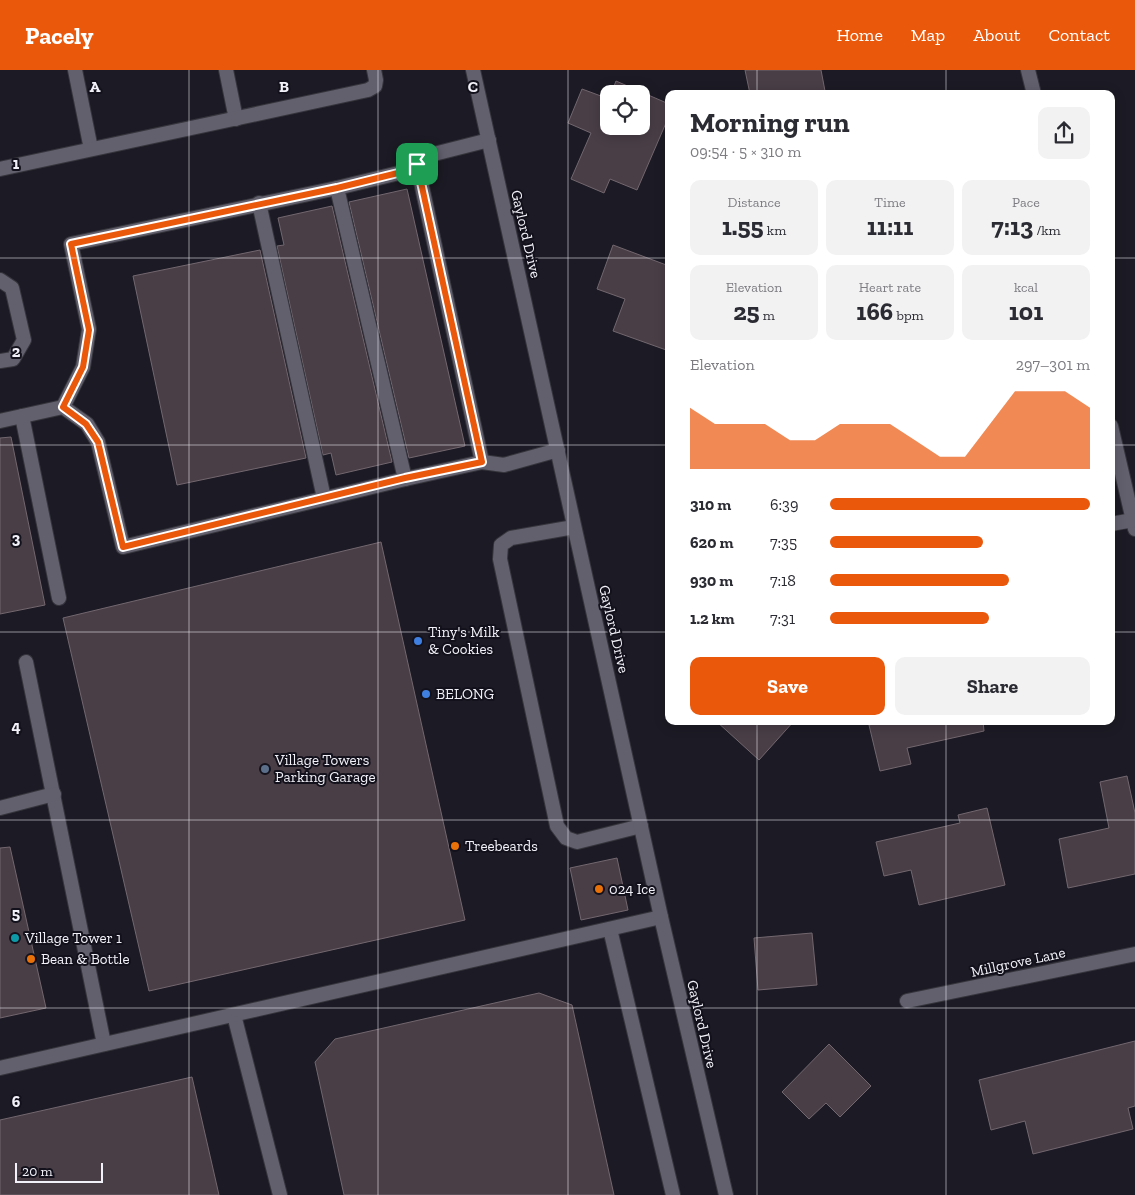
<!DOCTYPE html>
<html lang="en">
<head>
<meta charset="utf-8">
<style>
	:root { --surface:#fff; --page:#f2f2f3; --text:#2b2b33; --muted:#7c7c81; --accent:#ea580c }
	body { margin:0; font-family:"Zilla Slab",serif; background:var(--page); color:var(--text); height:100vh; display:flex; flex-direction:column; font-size:19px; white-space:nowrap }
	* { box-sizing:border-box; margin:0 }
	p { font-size:16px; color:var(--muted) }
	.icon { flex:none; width:28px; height:28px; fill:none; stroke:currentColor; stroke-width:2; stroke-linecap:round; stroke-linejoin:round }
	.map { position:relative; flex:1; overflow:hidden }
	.panel { position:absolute; left:665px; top:20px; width:450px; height:635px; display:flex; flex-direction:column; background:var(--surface); border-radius:10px; box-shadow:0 2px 12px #0003 }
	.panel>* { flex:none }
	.controls { position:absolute; left:600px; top:15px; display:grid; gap:10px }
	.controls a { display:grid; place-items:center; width:50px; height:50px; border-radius:10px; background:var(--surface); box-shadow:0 2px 12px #0003; font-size:25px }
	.scale { position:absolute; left:15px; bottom:12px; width:88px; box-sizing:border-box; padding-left:5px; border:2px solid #f2f1f9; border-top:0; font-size:14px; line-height:18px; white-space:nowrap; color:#f2f1f9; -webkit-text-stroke:4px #13111b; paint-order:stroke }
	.pin { position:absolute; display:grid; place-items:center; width:42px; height:42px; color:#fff; margin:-21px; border-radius:10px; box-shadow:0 2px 8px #0006 }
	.round { display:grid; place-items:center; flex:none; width:52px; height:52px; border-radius:10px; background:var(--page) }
	.headline { display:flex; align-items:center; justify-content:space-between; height:85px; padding:0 25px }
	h1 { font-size:28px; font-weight:700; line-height:38px }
	.metrics { display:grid; grid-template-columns:repeat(3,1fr); gap:8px; height:85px; padding:5px 25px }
	.metrics div { display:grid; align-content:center; border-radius:10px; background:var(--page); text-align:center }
	.metrics b { font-size:25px; font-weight:700 }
	.metrics small { font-size:14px; font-weight:400 }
	.metrics p { font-size:14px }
	.chart { height:140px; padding:10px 25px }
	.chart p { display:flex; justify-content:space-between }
	.chart svg { width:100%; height:90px; margin-top:5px; fill:var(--accent); opacity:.7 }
	.cta { display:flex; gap:10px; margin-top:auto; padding:10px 25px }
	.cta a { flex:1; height:58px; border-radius:10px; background:var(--accent); color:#fff; font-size:20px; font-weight:700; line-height:58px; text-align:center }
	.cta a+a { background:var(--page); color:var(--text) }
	ul { padding:0 25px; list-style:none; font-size:16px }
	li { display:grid; grid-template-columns:80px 60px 1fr; align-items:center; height:38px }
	li i { height:12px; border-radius:6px; background:var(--accent) }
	header { display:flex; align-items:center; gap:30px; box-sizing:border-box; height:70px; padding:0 25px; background:var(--accent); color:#fff }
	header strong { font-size:24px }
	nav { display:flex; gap:28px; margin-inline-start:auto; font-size:18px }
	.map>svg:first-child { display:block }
	.building { fill:#493e46; stroke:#73676f }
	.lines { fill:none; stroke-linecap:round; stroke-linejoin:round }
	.service-casing { stroke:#36353d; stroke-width:16 }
	.minor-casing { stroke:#36353d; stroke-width:16 }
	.tertiary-casing { stroke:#36353d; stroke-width:16 }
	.service { stroke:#62606d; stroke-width:14 }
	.minor { stroke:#62606d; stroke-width:14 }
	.tertiary { stroke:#62606d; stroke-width:14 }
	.route-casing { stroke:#fff; stroke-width:10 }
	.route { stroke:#ea580c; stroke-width:6 }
	.grid { fill:none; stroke:#f2f1f9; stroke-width:1; stroke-opacity:0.55 }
	.shop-dot { fill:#3f7fe0; stroke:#13111b; stroke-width:2 }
	.service-dot { fill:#5c6f8a; stroke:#13111b; stroke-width:2 }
	.food-dot { fill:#e8710a; stroke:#13111b; stroke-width:2 }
	.culture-dot { fill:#0f9aa8; stroke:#13111b; stroke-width:2 }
	.labels { text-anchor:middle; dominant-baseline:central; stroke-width:4; stroke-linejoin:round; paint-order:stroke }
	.street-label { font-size:15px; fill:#f2f1f9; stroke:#13111b }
	.poi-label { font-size:15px; fill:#f2f1f9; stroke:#13111b; text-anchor:start }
	.grid-label { font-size:16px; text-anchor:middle; font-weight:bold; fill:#f2f1f9; stroke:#13111b; stroke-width:4; stroke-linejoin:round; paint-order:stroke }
</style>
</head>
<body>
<header>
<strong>Pacely</strong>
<nav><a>Home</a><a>Map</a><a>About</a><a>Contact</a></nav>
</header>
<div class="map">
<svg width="1135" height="1125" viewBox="0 0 1135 1125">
	<rect width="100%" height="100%" fill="#1c1b25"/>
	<g class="building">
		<path d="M 745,0 L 821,0 L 825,21 L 810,24 L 750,24 Z"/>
		<path d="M 616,11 L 669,34 L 669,46 L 637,120 L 610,109 L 604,123 L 571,109 L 591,63 L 568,53 L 582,19 L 609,29 L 609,56 L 641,56 L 641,24 L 611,24 Z"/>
		<path d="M 407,119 L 465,376 L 409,388 L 349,132 Z"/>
		<path d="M 332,136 L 392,392 L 336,405 L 331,383 L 323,385 L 277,176 L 284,175 L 278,148 Z"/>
		<path d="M 613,175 L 669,196 L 669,281 L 613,261 L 625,229 L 597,219 Z"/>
		<path d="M 260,180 L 306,388 L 177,415 L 133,206 Z"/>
		<path d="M 11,367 L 45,535 L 0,544 L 0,368 Z"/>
		<path d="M 381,472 L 465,850 L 149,921 L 63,548 Z"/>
		<path d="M 716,651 L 794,651 L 759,690 Z"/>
		<path d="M 886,651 L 983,651 L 984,661 L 907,678 L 911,694 L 880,701 L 869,655 Z"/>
		<path d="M 1127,706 L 1135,743 L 1135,804 L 1068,818 L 1059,769 L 1109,758 L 1100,712 Z"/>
		<path d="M 987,738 L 1005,815 L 919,835 L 911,800 L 884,806 L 876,772 L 960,753 L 958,745 Z"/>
		<path d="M 10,777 L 46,938 L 0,948 L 0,778 Z"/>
		<path d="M 617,788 L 628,840 L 581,850 L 570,798 Z"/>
		<path d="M 812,863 L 817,915 L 758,920 L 754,868 Z"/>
		<path d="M 539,923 L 572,935 L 614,1125 L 344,1125 L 315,992 L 335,969 Z"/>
		<path d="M 1135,971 L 1135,1036 L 1128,1038 L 1133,1059 L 1033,1084 L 1025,1051 L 991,1060 L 979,1010 Z"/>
		<path d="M 829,974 L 871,1016 L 840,1047 L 826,1033 L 809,1049 L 782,1022 Z"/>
		<path d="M 192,1007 L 219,1125 L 0,1125 L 0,1050 Z"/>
	</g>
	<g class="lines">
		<defs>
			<g id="service">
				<path d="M 75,0 L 91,79"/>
				<path d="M 226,0 L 236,49"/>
				<path d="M 417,94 L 482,392"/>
				<path d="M 0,99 L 368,20 L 375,16 L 376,10 L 374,0"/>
				<path d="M 337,118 L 405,409"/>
				<path d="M 259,133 L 324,428"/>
				<path d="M 0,210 L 12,218 L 24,270 L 13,289 L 0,291"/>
				<path d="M 63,337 L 83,297 L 89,259 L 71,174 L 337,118 L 403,102 L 430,85 L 489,70"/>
				<path d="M 22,346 L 59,528"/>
				<path d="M 0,351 L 63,337 L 87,354 L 98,372 L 123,477 L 405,409 L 482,392 L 504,395 L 558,380"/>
				<path d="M 574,457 L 511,468 L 501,475 L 500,489 L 557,756 L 566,768 L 577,772 L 641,756"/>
				<path d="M 26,592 L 104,974"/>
				<path d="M 0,738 L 54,724"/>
				<path d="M 610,859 L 673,1125"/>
				<path d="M 234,945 L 280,1125"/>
				<path d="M 0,998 L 661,847"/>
			</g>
			<g id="minor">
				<path d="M 1028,0 L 1034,24"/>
				<path d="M 1111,356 L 1135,459"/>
				<path d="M 1111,454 L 1133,450"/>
				<path d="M 907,931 L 1135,884"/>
			</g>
			<path id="tertiary" d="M 473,0 L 661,847 L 726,1125"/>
		</defs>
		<use href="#service" class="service-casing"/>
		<use href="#minor" class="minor-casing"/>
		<use href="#tertiary" class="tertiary-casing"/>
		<use href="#service" class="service"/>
		<use href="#minor" class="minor"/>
		<use href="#tertiary" class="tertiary"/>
	</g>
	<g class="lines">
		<defs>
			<path id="route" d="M 417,94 L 482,392 L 405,408 L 123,477 L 98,372 L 86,354 L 63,337 L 83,297 L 89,260 L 71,174 L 337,118 L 402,102 Z"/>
		</defs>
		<use href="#route" class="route-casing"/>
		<use href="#route" class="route"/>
	</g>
	<path class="grid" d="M 189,0 L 189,1125M 378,0 L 378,1125M 568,0 L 568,1125M 757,0 L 757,24M 946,0 L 946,24M 0,188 L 669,188M 1111,188 L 1135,188M 0,375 L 669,375M 1111,375 L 1135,375M 0,562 L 669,562M 1111,562 L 1135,562M 757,651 L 757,1125M 946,651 L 946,1125M 0,750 L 1135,750M 0,938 L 1135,938"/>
	<g class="shop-dot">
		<circle cx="418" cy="571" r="5"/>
		<circle cx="426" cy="624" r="5"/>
	</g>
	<circle class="service-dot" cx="265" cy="699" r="5"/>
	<g class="food-dot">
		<circle cx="455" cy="776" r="5"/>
		<circle cx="599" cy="819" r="5"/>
		<circle cx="31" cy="889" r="5"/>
	</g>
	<circle class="culture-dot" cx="15" cy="868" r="5"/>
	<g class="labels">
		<g class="street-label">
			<text transform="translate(526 164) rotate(77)">Gaylord Drive</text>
			<text transform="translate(614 559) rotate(77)">Gaylord Drive</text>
			<text transform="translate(1018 892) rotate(-12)">Millgrove Lane</text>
			<text transform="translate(702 954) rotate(77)">Gaylord Drive</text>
		</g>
		<g class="poi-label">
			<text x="428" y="562">Tiny's Milk<tspan x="428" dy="17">&amp; Cookies</tspan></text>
			<text x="436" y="624">BELONG</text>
			<text x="275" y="690">Village Towers<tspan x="275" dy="17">Parking Garage</tspan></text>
			<text x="465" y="776">Treebeards</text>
			<text x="609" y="819">024 Ice</text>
			<text x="25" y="868">Village Tower 1</text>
			<text x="41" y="889">Bean &amp; Bottle</text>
		</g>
	</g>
	<g class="grid-label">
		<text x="95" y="22">A</text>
		<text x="284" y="22">B</text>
		<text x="473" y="22">C</text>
		<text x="16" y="99">1</text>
		<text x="16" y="287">2</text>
		<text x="16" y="474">3</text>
		<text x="16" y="662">4</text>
		<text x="16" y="849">5</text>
		<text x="16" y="1037">6</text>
	</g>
</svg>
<div class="controls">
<a><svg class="icon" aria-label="locate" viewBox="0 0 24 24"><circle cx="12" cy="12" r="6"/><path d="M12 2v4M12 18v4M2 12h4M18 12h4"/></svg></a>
</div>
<div class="scale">20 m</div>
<div class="pin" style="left:417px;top:94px;background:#1e9e55"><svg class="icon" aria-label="arrive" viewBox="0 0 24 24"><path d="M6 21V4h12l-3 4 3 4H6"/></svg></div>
<section class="panel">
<div class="headline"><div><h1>Morning run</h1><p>09:54 · 5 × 310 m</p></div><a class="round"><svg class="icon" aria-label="share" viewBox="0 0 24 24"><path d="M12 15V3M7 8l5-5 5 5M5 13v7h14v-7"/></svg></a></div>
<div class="metrics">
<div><p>Distance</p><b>1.55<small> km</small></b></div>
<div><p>Time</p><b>11:11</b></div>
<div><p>Pace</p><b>7:13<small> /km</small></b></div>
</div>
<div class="metrics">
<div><p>Elevation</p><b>25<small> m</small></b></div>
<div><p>Heart rate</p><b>166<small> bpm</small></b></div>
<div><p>kcal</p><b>101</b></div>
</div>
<div class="chart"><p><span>Elevation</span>297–301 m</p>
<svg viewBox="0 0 160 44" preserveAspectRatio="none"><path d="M0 44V14L10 22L20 22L30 22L40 30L50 30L60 22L70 22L80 22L90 30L100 38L110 38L120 22L130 6L140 6L150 6L160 14V44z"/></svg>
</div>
<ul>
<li><b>310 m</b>6:39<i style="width:100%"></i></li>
<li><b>620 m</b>7:35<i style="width:59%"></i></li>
<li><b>930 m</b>7:18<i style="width:69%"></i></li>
<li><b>1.2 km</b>7:31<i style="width:61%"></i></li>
</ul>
<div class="cta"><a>Save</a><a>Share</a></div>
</section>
</div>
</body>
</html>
